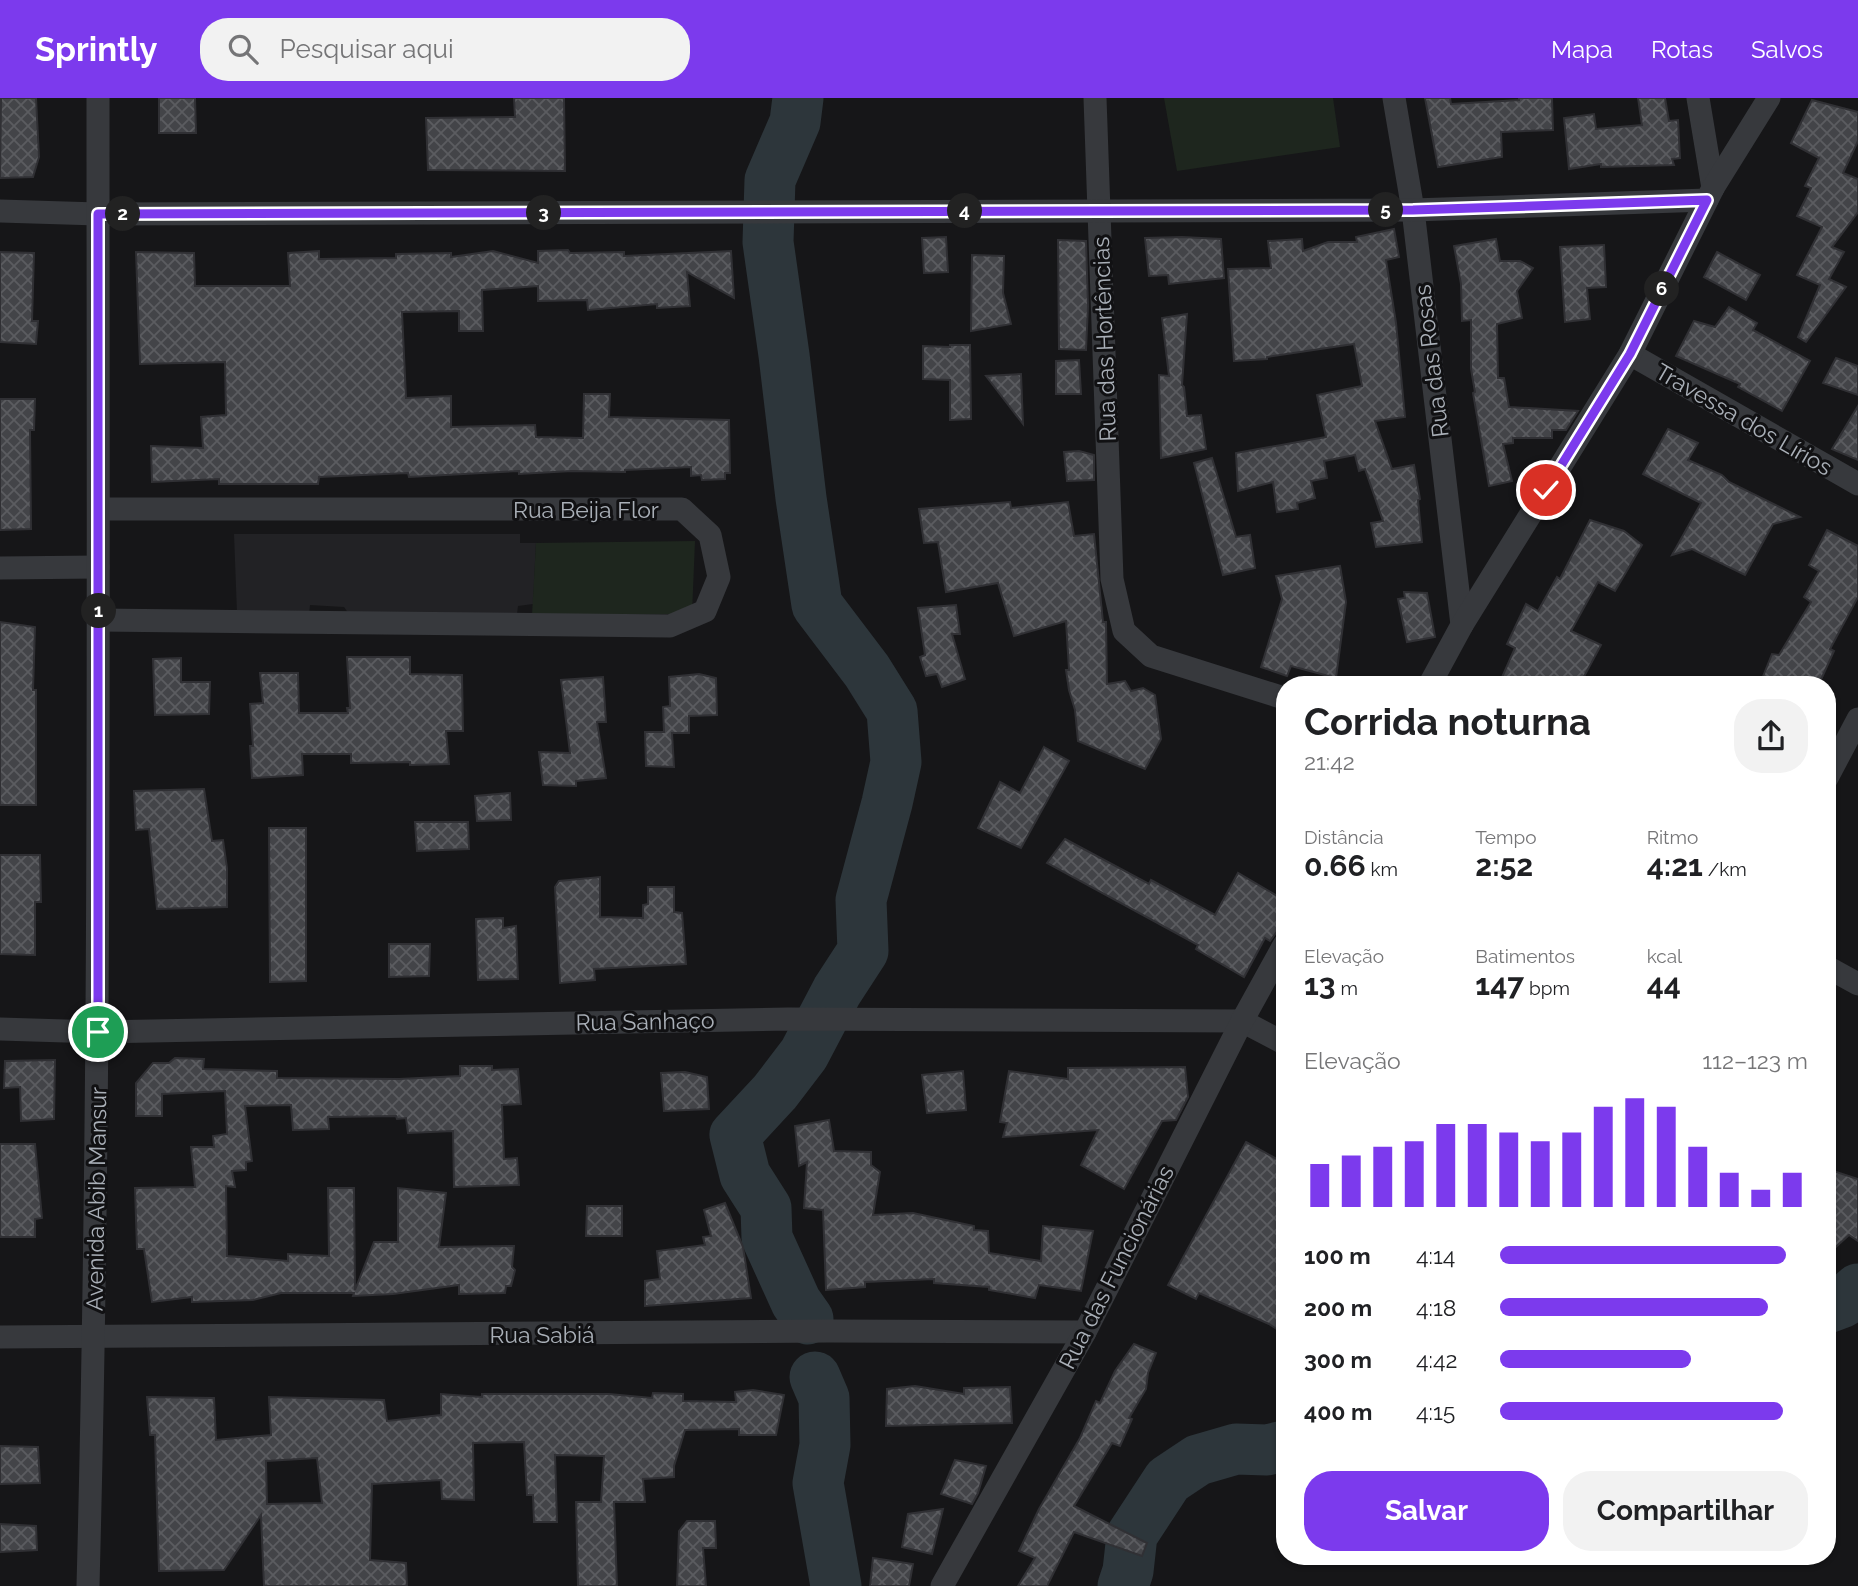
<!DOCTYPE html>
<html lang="pt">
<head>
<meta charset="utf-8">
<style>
	:root { --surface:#fff; --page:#f2f2f2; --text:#202124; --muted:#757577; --accent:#7c3aed }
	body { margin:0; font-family:Raleway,sans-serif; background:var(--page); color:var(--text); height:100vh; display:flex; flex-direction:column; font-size:26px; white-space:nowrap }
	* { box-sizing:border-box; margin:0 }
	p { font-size:23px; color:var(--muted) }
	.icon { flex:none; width:38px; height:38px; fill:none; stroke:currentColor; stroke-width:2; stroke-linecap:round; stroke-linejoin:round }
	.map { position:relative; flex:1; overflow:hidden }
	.drawer { position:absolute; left:1276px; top:578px; width:560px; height:889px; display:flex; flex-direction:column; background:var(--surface); border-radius:28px; box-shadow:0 2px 5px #0004 }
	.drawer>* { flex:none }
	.pin { position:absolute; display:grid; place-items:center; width:60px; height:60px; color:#fff; margin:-30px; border:4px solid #fff; border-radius:50%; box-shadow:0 2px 7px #0007 }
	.km { position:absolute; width:35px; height:35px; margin:-18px; border-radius:50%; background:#222; color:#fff; font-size:19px; line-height:35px; text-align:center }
	.round { display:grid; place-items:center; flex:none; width:74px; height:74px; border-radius:28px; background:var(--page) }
	.overview { display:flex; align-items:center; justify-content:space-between; height:119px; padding:0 28px }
	h1 { font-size:38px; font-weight:700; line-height:52px }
	.stats { display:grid; grid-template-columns:repeat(3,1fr); gap:10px; height:119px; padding:7px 28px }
	.stats div { display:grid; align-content:center }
	.stats b { font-size:30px; font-weight:700 }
	.stats small { font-size:19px; font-weight:400 }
	.stats p { font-size:19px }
	.chart { height:196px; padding:14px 28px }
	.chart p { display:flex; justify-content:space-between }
	.chart svg { width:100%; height:126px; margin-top:7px; stroke:var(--accent); stroke-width:6 }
	.action { display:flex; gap:14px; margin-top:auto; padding:14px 28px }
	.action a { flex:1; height:80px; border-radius:28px; background:var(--accent); color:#fff; font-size:28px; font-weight:700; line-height:80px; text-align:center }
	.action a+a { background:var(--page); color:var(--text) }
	ul { padding:0 28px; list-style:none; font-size:23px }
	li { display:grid; grid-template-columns:112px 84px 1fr; align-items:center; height:52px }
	li i { height:18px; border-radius:9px; background:var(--accent) }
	header { display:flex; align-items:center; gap:42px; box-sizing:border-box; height:98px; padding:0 35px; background:var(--accent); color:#fff }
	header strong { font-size:33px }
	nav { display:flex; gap:38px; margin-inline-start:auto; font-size:24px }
	.search { width:490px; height:63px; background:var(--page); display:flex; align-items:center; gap:18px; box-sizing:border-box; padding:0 24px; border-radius:28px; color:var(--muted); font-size:26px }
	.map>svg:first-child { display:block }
	.built { fill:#222225 }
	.park { fill:#1e261e }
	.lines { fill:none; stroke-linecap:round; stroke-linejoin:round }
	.river { stroke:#2d363b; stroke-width:51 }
	.building { fill:url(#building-cross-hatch); stroke:#303034; stroke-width:2; fill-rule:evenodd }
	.minor { stroke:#37393d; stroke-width:23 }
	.route-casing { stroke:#fff; stroke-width:14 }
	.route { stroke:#7c3aed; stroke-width:9 }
	.labels { text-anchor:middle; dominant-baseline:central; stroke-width:6; stroke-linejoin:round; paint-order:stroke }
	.street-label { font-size:23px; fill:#a9afb7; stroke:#111113 }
</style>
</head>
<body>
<header>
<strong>Sprintly</strong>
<div class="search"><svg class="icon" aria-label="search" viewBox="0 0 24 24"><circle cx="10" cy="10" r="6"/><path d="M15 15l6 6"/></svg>Pesquisar aqui</div>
<nav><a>Mapa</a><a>Rotas</a><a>Salvos</a></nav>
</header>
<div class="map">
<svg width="1858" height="1488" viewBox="0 0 1858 1488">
	<defs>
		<pattern id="building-cross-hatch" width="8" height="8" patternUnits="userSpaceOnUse" patternTransform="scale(1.75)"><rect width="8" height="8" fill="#434448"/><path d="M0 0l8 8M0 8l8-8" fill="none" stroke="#5b5c60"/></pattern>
	</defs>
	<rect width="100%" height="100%" fill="#161618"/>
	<path class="built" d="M 234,436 L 520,436 L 520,445 L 536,445 L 533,506 L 518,508 L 517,516 L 349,516 L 344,509 L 310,507 L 309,517 L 237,515 Z"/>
	<g class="park">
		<path d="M 1164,0 L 1333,0 L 1340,49 L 1177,73 Z"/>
		<path d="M 695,443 L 692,516 L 532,517 L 536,445 Z"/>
	</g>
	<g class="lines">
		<g class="river">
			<path d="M 798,0 L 795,24 L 770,82 L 768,144 L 784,257 L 801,400 L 817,507 L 867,573 L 892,613 L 896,664 L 887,705 L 861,802 L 863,853 L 837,893 L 804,956 L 775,994 L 735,1037 L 745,1077 L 766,1110 L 767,1140 L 796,1204 L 808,1221"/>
			<path d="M 1827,1210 L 1843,1204 L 1858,1191"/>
			<path d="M 815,1279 L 824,1300 L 825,1347 L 818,1385 L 836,1488"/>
			<path d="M 1123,1488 L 1128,1473 L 1132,1437 L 1168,1382 L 1198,1362 L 1236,1351 L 1267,1352 L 1284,1348"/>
		</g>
	</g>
	<g class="building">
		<path d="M 1,0 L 36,0 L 39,59 L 33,79 L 0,80 Z"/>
		<path d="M 159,0 L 195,0 L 196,35 L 159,35 Z"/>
		<path d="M 514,0 L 564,0 L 565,73 L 428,72 L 426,20 L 515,19 Z"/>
		<path d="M 1425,0 L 1450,0 L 1451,6 L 1519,2 L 1519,0 L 1552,0 L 1553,32 L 1501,34 L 1502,59 L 1438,69 Z"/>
		<path d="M 1638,0 L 1665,0 L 1669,23 L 1678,22 L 1680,60 L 1672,61 L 1674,67 L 1601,69 L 1601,66 L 1569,71 L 1564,20 L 1594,16 L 1596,31 L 1642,27 Z"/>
		<path d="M 1812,2 L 1858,14 L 1858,43 L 1843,75 L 1858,81 L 1858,114 L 1832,149 L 1844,154 L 1829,181 L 1846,189 L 1806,244 L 1798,239 L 1820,187 L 1797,177 L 1822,129 L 1797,118 L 1811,90 L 1805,88 L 1819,60 L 1791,45 Z"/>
		<path d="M 1394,131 L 1399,159 L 1386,162 L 1396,225 L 1405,319 L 1375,323 L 1392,371 L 1414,367 L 1420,401 L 1418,402 L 1422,444 L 1376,449 L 1371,425 L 1383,423 L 1365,371 L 1359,373 L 1355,357 L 1324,363 L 1327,380 L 1311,383 L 1315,400 L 1297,405 L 1298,411 L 1277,414 L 1273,384 L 1238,393 L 1236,355 L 1326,339 L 1317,297 L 1362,288 L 1354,246 L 1267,259 L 1267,261 L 1234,263 L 1228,171 L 1271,170 L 1268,143 L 1302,141 L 1303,153 L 1328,144 L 1357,144 L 1356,139 Z"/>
		<path d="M 946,139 L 948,174 L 924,175 L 922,140 Z"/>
		<path d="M 1182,139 L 1221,141 L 1224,180 L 1169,186 L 1168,177 L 1149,178 L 1145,140 Z"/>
		<path d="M 1496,141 L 1500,163 L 1520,163 L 1533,170 L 1517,193 L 1522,220 L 1497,226 L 1498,280 L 1504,280 L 1509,309 L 1578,313 L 1566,332 L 1552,332 L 1552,340 L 1513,340 L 1513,345 L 1503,346 L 1512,383 L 1489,388 L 1473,295 L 1475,294 L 1471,271 L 1471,222 L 1462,223 L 1461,186 L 1454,148 Z"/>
		<path d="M 1058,142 L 1086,143 L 1088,208 L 1086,252 L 1059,251 Z"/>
		<path d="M 1604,147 L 1606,189 L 1587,190 L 1590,221 L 1565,224 L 1560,149 Z"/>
		<path d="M 568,152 L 570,155 L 624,154 L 624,158 L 731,153 L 734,200 L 687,174 L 690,208 L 657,210 L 657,206 L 588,212 L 587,202 L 538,203 L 538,188 L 482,192 L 483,233 L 459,233 L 459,213 L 402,214 L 406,300 L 451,298 L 451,329 L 535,327 L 536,339 L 583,340 L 584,296 L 610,296 L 609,319 L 729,322 L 730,375 L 725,375 L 725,381 L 702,382 L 701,377 L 691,378 L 691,369 L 625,372 L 625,374 L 572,373 L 519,376 L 519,373 L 409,379 L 408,375 L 319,379 L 318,386 L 219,386 L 219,381 L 152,384 L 151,348 L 203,350 L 201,319 L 226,317 L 225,264 L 140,266 L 136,154 L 194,155 L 195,188 L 290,188 L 288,155 L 319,153 L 319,161 L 396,160 L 396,156 L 451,155 L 451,159 L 493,153 L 538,165 L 538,153 Z"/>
		<path d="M 0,154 L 34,155 L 32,223 L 38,223 L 36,246 L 0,244 Z"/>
		<path d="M 1717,154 L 1760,177 L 1746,202 L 1704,179 Z"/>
		<path d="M 972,157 L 1004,158 L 1003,195 L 1011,226 L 971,233 Z"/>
		<path d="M 1729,209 L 1757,225 L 1753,232 L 1810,263 L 1782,313 L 1738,289 L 1740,286 L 1676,258 L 1694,223 L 1715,229 Z"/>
		<path d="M 1187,216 L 1182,287 L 1184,289 L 1187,318 L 1201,317 L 1206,351 L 1161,360 L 1159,277 L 1169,278 L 1162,220 Z"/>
		<path d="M 950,247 L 970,247 L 971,321 L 950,322 L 950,282 L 923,281 L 923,248 L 950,249 Z"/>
		<path d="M 1836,260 L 1858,268 L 1858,297 L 1823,285 Z"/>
		<path d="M 1079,262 L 1081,296 L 1056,296 L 1056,263 Z"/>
		<path d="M 1021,276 L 1023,326 L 986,278 Z"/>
		<path d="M 0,301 L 35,301 L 34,332 L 30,332 L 31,431 L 0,432 Z"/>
		<path d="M 1858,308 L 1858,362 L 1832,351 Z"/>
		<path d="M 1668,331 L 1698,345 L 1688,362 L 1722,377 L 1729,384 L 1800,419 L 1773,426 L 1745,477 L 1692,451 L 1672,457 L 1701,405 L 1643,376 Z"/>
		<path d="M 1079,353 L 1094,357 L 1094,382 L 1067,383 L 1064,354 Z"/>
		<path d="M 1212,360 L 1236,439 L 1250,437 L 1255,470 L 1223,477 L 1194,365 Z"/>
		<path d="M 1010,404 L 1011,410 L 1068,404 L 1074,438 L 1094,436 L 1103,524 L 1106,524 L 1107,586 L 1125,583 L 1131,593 L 1143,590 L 1155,597 L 1161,641 L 1145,671 L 1078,643 L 1075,612 L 1069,592 L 1066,572 L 1069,572 L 1066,523 L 1014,538 L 998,485 L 946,494 L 938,444 L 924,445 L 919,411 Z"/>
		<path d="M 1590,422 L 1624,433 L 1642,447 L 1615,493 L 1598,484 L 1571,533 L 1601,547 L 1580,586 L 1499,586 L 1515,550 L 1507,546 L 1526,506 L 1538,513 L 1557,479 L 1560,481 Z"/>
		<path d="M 1827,432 L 1858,448 L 1858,499 L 1830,551 L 1834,553 L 1819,586 L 1760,586 L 1772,556 L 1779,557 L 1811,504 L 1804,499 L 1819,473 L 1809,467 Z"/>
		<path d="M 1340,468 L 1346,504 L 1336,580 L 1291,568 L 1287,578 L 1261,569 L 1282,501 L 1276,478 Z"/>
		<path d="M 1404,494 L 1427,495 L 1435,539 L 1407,544 L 1398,501 L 1405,500 Z"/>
		<path d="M 956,507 L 960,536 L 952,536 L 965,581 L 942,589 L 937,576 L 926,578 L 920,559 L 925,557 L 918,510 Z"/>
		<path d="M 0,524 L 35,529 L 33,592 L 36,592 L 36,707 L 0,707 Z"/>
		<path d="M 347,559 L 410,559 L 410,576 L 462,577 L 463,633 L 446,633 L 449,666 L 410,667 L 410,664 L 351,665 L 351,656 L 302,656 L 303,677 L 252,680 L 250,648 L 253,648 L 250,606 L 263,605 L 260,575 L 298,575 L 299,615 L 348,615 L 347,610 L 350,610 Z"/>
		<path d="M 181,560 L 181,584 L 210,584 L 209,616 L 155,617 L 153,561 Z"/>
		<path d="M 699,576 L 716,580 L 717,617 L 689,618 L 689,635 L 672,635 L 674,669 L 646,668 L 645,634 L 664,634 L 663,609 L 670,608 L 669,579 Z"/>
		<path d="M 603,579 L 606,624 L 597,624 L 606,680 L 576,683 L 576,688 L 543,687 L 539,654 L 570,655 L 561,582 Z"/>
		<path d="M 1044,649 L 1069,663 L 1021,750 L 978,730 L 1000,684 L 1020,695 Z"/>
		<path d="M 204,691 L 212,743 L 223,742 L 227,770 L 227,809 L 157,811 L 149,731 L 136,732 L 134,693 Z"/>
		<path d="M 510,695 L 511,722 L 477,723 L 475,698 Z"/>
		<path d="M 415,724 L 468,724 L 469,751 L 417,753 Z"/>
		<path d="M 269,730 L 306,730 L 306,883 L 270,884 Z"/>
		<path d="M 1065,741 L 1149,786 L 1151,782 L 1215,817 L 1238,775 L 1284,802 L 1284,824 L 1270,843 L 1265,840 L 1244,879 L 1196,851 L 1198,847 L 1047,765 Z"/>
		<path d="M 0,757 L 40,757 L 41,804 L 35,804 L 35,857 L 0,856 Z"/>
		<path d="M 600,779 L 600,819 L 643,820 L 643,807 L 648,806 L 648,789 L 674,789 L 674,814 L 682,815 L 686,866 L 594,871 L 595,882 L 560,885 L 555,789 L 559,783 Z"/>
		<path d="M 503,820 L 503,830 L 516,828 L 518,881 L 478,882 L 476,821 Z"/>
		<path d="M 389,846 L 430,846 L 429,878 L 389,879 Z"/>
		<path d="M 175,960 L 204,961 L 203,971 L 277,973 L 277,980 L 399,981 L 460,978 L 460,968 L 492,968 L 492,972 L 518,971 L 521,1006 L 502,1007 L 504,1061 L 517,1060 L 519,1087 L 454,1089 L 453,1033 L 408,1035 L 406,1020 L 397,1021 L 396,1018 L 328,1019 L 329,1031 L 293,1032 L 291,1007 L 245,1008 L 252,1063 L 246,1064 L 246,1072 L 232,1073 L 235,1089 L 226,1088 L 227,1158 L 288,1163 L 288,1156 L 329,1158 L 328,1090 L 354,1090 L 355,1192 L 374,1144 L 398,1144 L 398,1090 L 446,1095 L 439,1149 L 514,1148 L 512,1169 L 515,1172 L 511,1188 L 506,1188 L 505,1195 L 459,1196 L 459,1187 L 393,1196 L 353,1198 L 354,1195 L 281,1195 L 253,1202 L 192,1204 L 192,1199 L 152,1204 L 144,1151 L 137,1151 L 135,1090 L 195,1089 L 191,1049 L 214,1049 L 213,1038 L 227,1036 L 225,993 L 162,996 L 162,1018 L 136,1018 L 136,985 L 153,965 L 169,965 Z"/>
		<path d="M 55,962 L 54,1021 L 21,1023 L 20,989 L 4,990 L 5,963 Z"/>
		<path d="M 1185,969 L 1188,999 L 1176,1022 L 1162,1023 L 1124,1091 L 1081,1067 L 1098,1032 L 1003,1039 L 1007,1025 L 1000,1024 L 1009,973 L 1068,981 L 1068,970 Z"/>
		<path d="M 963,973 L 966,1012 L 927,1015 L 922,977 Z"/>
		<path d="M 685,974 L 707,979 L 709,1011 L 664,1013 L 661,975 Z"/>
		<path d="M 829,1022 L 834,1053 L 871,1054 L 871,1067 L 880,1074 L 873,1117 L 913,1115 L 974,1128 L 974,1132 L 988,1133 L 989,1155 L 1041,1163 L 1043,1128 L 1093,1133 L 1081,1193 L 1039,1187 L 1035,1200 L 989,1192 L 989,1189 L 934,1185 L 934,1181 L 865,1184 L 865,1189 L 826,1192 L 823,1112 L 804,1110 L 807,1064 L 799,1068 L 795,1028 Z"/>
		<path d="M 1246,1044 L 1284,1065 L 1284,1236 L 1269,1226 L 1199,1195 L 1196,1201 L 1168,1187 Z"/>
		<path d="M 0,1046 L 35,1046 L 42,1120 L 35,1121 L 35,1139 L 0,1139 Z"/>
		<path d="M 1827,1071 L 1858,1081 L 1858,1143 L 1849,1137 L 1827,1157 Z"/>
		<path d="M 725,1105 L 743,1149 L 751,1200 L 645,1208 L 645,1183 L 660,1181 L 657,1153 L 705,1147 L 703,1139 L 711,1138 L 704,1112 Z"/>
		<path d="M 587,1108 L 622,1108 L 622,1138 L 586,1138 Z"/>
		<path d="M 1134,1246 L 1156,1255 L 1148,1275 L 1146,1291 L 1129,1320 L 1132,1321 L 1120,1348 L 1112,1345 L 1074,1408 L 1147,1445 L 1142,1458 L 1074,1434 L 1047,1488 L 1018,1488 L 1035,1460 L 1019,1453 L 1039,1411 L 1080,1340 L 1096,1303 L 1100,1305 L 1115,1273 Z"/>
		<path d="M 915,1288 L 964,1296 L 964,1290 L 1010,1289 L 1012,1325 L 886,1328 L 887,1291 Z"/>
		<path d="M 753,1292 L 784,1297 L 776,1337 L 739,1337 L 739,1331 L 685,1332 L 674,1368 L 674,1379 L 643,1381 L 645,1404 L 614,1404 L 617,1488 L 578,1488 L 576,1404 L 601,1404 L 604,1358 L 555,1357 L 557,1424 L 534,1424 L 533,1397 L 527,1397 L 524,1344 L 473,1345 L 474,1402 L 442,1401 L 441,1382 L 372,1386 L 370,1462 L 406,1465 L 407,1488 L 264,1488 L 261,1417 L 224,1472 L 159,1473 L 155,1337 L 150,1337 L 147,1299 L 214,1300 L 216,1342 L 271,1337 L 269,1299 L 384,1302 L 387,1323 L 441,1317 L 441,1296 L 482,1299 L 482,1296 L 609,1296 L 652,1300 L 653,1295 L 683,1296 L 683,1303 L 736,1304 L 735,1294 ZM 317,1360 L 322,1405 L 267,1406 L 266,1363 Z"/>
		<path d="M 0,1348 L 38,1349 L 40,1385 L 0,1386 Z"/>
		<path d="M 955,1362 L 986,1368 L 978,1395 L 972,1406 L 941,1396 Z"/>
		<path d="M 943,1411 L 932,1456 L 902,1449 L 908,1416 Z"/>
		<path d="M 687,1423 L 715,1423 L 716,1450 L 703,1450 L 706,1488 L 677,1488 L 679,1433 Z"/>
		<path d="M 0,1426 L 36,1428 L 37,1452 L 0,1454 Z"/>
		<path d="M 873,1460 L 913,1466 L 909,1488 L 870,1488 Z"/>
	</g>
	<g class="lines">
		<g class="minor">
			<path d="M 1095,0 L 1112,481 L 1124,533 L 1151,558 L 1284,600"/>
			<path d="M 1394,0 L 1413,112 L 1462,527"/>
			<path d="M 1698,0 L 1713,90"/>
			<path d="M 0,113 L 98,116 L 1413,112 L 1707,102"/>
			<path d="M 1630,256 L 1858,386"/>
			<path d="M 0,470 L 98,469"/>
			<path d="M 99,522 L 670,528 L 705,513 L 719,479 L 710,437 L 682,411 L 99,411"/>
			<path d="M 1430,586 L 1462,527 L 1630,256 L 1713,90 L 1769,0"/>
			<path d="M 1827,680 L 1858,621"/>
			<path d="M 1827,869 L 1858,886"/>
			<path d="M 0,931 L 98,934 L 788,921 L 1242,923 L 1284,945"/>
			<path d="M 0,1239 L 829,1233 L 1085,1234"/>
			<path d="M 88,1488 C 101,992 98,496 98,0"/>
			<path d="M 942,1488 L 1085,1234 L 1242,923 L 1284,847"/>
		</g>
	</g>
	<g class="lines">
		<defs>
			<path id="route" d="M 98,934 L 98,116 L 1413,112 L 1707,102 L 1630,256 L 1546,392"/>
		</defs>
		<use href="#route" class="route-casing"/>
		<use href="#route" class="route"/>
	</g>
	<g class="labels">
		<g class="street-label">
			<text transform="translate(1104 241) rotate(-92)">Rua das Hortências</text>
			<text transform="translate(1431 263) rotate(-97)">Rua das Rosas</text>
			<text transform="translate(1744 321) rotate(30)">Travessa dos Lírios</text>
			<text x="586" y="411">Rua Beija Flor</text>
			<text transform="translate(645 923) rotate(-1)">Rua Sanhaço</text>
			<text transform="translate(96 1101) rotate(-89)">Avenida Abib Mansur</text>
			<text transform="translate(1116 1169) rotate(-63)">Rua das Funcionárias</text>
			<text x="542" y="1236">Rua Sabiá</text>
		</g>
	</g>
</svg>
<div class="pin" style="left:98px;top:934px;background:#1e9e55"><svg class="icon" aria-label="arrive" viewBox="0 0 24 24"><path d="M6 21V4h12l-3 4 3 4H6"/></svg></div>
<div class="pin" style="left:1546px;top:392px;background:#d93025"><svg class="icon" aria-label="check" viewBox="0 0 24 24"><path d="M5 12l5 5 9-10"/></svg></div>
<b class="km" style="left:99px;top:513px">1</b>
<b class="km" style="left:123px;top:116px">2</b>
<b class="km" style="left:544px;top:115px">3</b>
<b class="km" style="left:965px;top:113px">4</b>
<b class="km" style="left:1386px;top:112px">5</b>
<b class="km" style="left:1662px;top:191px">6</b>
<section class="drawer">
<div class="overview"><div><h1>Corrida noturna</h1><p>21:42</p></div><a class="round"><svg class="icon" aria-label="share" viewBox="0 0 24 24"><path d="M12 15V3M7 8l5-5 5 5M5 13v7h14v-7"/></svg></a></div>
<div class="stats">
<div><p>Distância</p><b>0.66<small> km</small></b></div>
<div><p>Tempo</p><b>2:52</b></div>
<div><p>Ritmo</p><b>4:21<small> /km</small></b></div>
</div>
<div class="stats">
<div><p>Elevação</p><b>13<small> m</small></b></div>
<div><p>Batimentos</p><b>147<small> bpm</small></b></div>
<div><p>kcal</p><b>44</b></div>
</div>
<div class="chart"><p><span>Elevação</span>112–123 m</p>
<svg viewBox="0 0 160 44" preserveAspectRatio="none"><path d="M5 44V29M15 44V26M25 44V23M35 44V21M45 44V15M55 44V15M65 44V18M75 44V21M85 44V18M95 44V9M105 44V6M115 44V9M125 44V23M135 44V32M145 44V38M155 44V32"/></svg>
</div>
<ul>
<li><b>100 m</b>4:14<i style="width:93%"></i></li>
<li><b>200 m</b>4:18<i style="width:87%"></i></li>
<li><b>300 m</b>4:42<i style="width:62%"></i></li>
<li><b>400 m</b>4:15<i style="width:92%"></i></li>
</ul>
<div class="action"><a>Salvar</a><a>Compartilhar</a></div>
</section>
</div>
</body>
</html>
